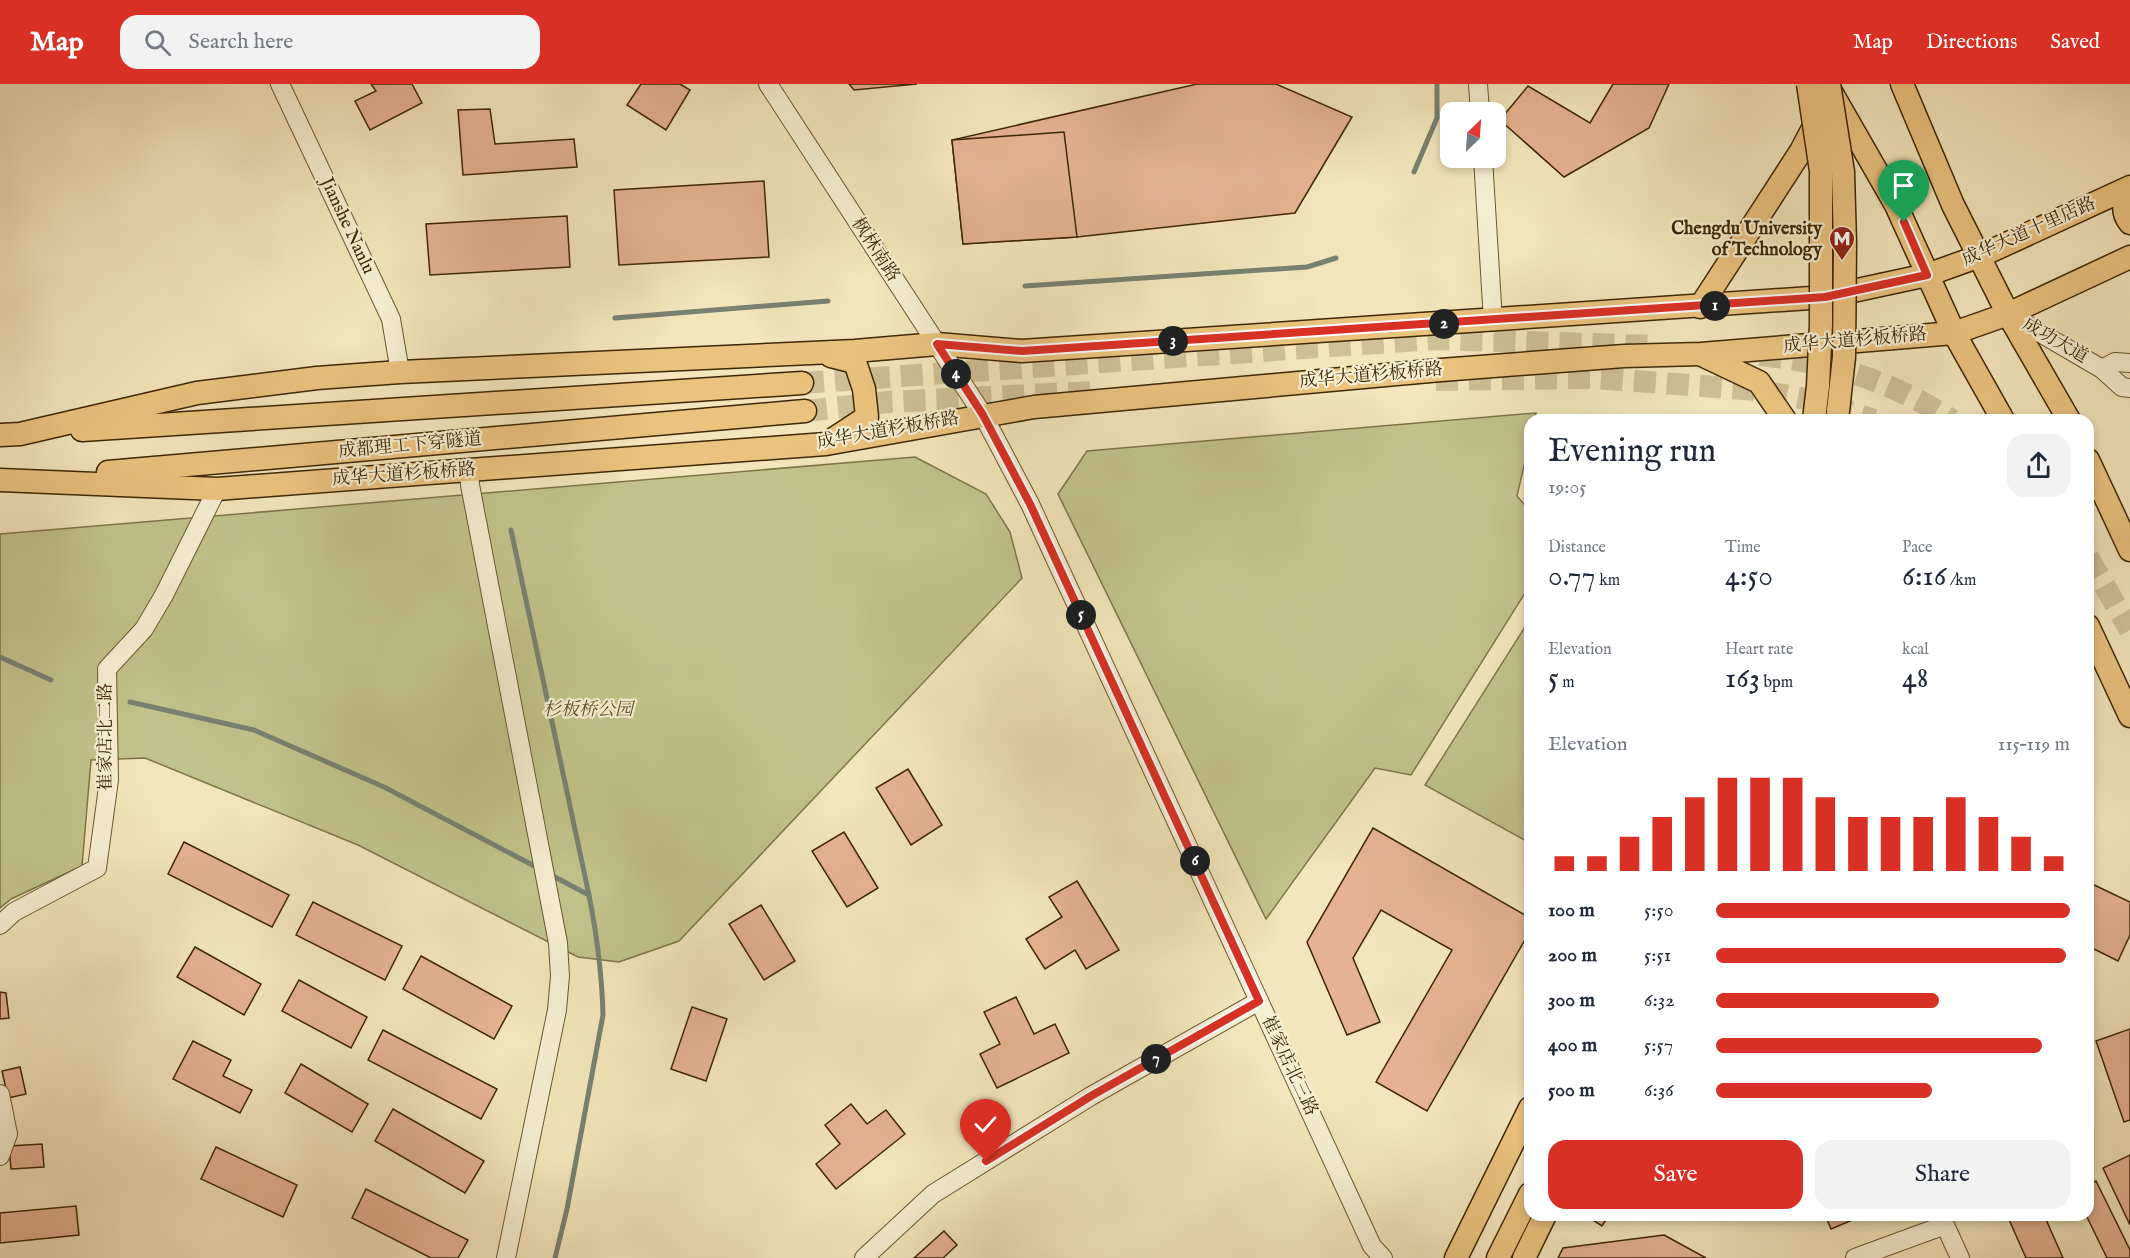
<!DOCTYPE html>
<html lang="en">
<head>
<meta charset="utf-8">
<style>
	:root { --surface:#fff; --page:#f2f2f3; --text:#1f2937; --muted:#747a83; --accent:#d93025 }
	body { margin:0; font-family:"IM FELL English","Noto Serif SC",serif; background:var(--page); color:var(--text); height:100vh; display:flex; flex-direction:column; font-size:22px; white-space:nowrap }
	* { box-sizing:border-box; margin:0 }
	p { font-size:20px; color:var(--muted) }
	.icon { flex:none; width:33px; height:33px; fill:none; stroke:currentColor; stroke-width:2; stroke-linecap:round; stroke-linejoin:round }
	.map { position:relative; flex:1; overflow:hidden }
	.panel { position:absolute; left:1524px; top:330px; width:570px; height:807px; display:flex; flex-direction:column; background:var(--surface); border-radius:18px; box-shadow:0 3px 9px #0003 }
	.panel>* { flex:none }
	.needle { width:39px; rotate:25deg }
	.fabs { position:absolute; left:1440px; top:18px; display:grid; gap:12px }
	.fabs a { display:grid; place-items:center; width:66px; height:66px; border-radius:12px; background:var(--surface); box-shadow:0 3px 9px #0003; font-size:30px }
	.pin { position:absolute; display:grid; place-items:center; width:51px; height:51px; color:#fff; margin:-62px -26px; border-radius:50% 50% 50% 0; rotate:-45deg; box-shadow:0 0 6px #0007 }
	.pin .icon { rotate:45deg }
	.km { position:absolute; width:30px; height:30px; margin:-15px; border-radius:50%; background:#222; color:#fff; font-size:16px; line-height:30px; text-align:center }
	.round { display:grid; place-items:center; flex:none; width:63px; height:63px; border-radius:18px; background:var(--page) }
	.summary { display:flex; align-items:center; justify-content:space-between; height:102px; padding:0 24px }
	h1 { font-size:33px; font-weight:600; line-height:45px }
	.metrics { display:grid; grid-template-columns:repeat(3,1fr); gap:9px; height:102px; padding:6px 24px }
	.metrics div { display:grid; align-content:center }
	.metrics b { font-size:30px; font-weight:600 }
	.metrics small { font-size:16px; font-weight:400 }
	.metrics p { font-size:16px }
	.chart { height:168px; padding:12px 24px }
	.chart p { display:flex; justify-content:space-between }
	.chart svg { width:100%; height:108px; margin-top:6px; stroke:var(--accent); stroke-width:6 }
	.action { display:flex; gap:12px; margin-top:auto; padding:12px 24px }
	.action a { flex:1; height:69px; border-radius:18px; background:var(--accent); color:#fff; font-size:24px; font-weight:600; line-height:69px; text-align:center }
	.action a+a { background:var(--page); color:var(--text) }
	ul { padding:0 24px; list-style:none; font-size:20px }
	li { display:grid; grid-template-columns:96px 72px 1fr; align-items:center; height:45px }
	li i { height:15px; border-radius:8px; background:var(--accent) }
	header { display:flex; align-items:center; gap:36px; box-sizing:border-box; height:84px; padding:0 30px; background:var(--accent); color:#fff }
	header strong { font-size:28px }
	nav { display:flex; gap:33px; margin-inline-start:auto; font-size:21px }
	.search { width:420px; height:54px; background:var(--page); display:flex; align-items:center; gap:15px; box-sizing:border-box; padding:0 21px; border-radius:18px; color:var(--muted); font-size:22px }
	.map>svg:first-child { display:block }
	.green { fill:#c2c38c; stroke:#807548; stroke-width:1.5 }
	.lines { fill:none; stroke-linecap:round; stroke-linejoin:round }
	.stream { stroke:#788172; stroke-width:5 }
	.building { fill:#e5b391; stroke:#3d2705; stroke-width:1.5 }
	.major-tunnel { stroke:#cfc097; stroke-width:22; stroke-dasharray:22 11; stroke-linecap:butt }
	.minor-casing { stroke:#6a5733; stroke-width:20 }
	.major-casing { stroke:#3d2705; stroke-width:25 }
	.minor { stroke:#f7efd3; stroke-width:18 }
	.major { stroke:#eac37e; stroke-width:22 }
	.major-bridge-casing { stroke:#3d2705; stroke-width:25; stroke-linecap:butt }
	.major-bridge { stroke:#eac37e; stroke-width:22 }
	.route-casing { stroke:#fff; stroke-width:12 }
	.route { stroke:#d93025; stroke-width:8 }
	.labels { text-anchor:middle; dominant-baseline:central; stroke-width:4.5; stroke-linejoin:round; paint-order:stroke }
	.street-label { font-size:18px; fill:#3d2705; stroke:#f7efd3 }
	.poi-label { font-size:18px; font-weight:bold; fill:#3d2705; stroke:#f7efd3; text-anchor:end }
	.park-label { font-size:18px; font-style:italic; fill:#5e4e27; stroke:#f7efd3 }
</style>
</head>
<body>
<header>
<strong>Map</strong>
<div class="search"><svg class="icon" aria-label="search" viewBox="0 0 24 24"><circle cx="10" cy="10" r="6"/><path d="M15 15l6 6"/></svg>Search here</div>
<nav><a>Map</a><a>Directions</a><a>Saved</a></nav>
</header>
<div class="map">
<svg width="2130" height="1174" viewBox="0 0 2130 1174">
	<rect width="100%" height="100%" fill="#f3e6bc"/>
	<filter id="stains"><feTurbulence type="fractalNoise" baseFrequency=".00333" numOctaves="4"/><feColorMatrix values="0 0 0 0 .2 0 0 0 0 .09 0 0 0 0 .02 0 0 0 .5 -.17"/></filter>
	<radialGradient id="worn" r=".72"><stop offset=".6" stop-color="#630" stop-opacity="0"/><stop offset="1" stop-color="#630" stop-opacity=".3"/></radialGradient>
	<g class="green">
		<path d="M 1536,329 L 1535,336 L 1530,336 L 1530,356 L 1517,412 L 1530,427 L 1530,501 L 1411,691 L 1375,684 L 1266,835 L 1058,410 L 1087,367 Z"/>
		<path d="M 915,373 L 986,410 L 1010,448 L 1022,494 L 679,857 L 619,878 L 578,873 L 358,761 L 145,674 L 91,676 L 82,782 L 11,815 L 0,824 L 0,450 Z"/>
		<path d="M 1530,535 L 1530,759 L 1425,701 Z"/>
	</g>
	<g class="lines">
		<g class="stream">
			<path d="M 1414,88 L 1437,34 L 1437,0"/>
			<path d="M 1025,202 L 1307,183 L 1336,174"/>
			<path d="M 615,234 L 828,217"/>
			<path d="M 511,446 L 589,811 C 597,852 602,890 603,931 L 567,1125 L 555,1174"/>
			<path d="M 0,573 L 51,596"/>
			<path d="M 130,618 L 254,646 L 384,703 L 540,785"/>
			<path d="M 551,791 L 589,811"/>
		</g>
	</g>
	<g class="building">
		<path d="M 371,0 L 412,0 L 422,19 L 370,46 L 355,17 L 376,7 Z"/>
		<path d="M 641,0 L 680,0 L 690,6 L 666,46 L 627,21 Z"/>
		<path d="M 849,0 L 917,0 L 854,6 Z"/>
		<path d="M 1197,0 L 1276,0 L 1352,33 L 1295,129 L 1077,153 L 963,160 L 952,56 Z"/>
		<path d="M 1613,0 L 1669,0 L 1649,44 L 1564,93 L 1500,36 L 1528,2 L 1590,39 Z"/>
		<path d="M 490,25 L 495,60 L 574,55 L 577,83 L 463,91 L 458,26 Z"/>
		<path d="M 1064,48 L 1077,153 L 963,160 L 952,56 Z"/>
		<path d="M 764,97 L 769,173 L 619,181 L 614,106 Z"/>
		<path d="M 567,132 L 570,183 L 430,191 L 426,140 Z"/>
		<path d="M 908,685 L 942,741 L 911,761 L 876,704 Z"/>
		<path d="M 1373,744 L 1530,834 L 1530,847 L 1427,1027 L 1376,998 L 1452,866 L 1381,826 L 1353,874 L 1380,938 L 1347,951 L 1307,858 Z"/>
		<path d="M 844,748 L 878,804 L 847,823 L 812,767 Z"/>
		<path d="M 184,758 L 289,811 L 272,843 L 168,790 Z"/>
		<path d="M 1077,797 L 1119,866 L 1086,885 L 1075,866 L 1045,885 L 1026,855 L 1062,833 L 1049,813 Z"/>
		<path d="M 2088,798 L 2130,818 L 2130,851 L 2118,877 L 2088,862 Z"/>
		<path d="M 313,818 L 402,862 L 385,896 L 296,851 Z"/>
		<path d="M 761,821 L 795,877 L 764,896 L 729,840 Z"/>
		<path d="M 195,863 L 261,900 L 244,931 L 177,893 Z"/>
		<path d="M 421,872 L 512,922 L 494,955 L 403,905 Z"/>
		<path d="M 299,896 L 367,933 L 351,964 L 282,927 Z"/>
		<path d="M 0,908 L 6,909 L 9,934 L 0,935 Z"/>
		<path d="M 1016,913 L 1034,950 L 1055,940 L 1069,969 L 997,1004 L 980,970 L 1000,960 L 984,928 Z"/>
		<path d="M 692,923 L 727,935 L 706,997 L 671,985 Z"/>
		<path d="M 2130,945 L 2130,1036 L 2124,1038 L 2096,957 Z"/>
		<path d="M 383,946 L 497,1005 L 481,1035 L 368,976 Z"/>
		<path d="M 193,957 L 231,976 L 223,992 L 252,1006 L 240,1029 L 173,995 Z"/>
		<path d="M 301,980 L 368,1020 L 352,1048 L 285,1009 Z"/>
		<path d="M 20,983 L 26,1010 L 8,1014 L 2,987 Z"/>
		<path d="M 851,1020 L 867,1040 L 886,1026 L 905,1050 L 836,1105 L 816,1080 L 840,1060 L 825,1041 Z"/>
		<path d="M 393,1025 L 484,1077 L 465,1109 L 375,1057 Z"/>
		<path d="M 42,1060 L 44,1083 L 11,1085 L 9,1062 Z"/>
		<path d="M 216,1063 L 297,1101 L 283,1133 L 201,1095 Z"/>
		<path d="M 2130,1071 L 2130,1141 L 2103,1084 Z"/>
		<path d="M 2096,1097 L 2130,1166 L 2130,1174 L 2107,1174 L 2086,1131 L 2088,1131 L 2088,1101 Z"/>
		<path d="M 366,1105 L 468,1156 L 458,1174 L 431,1174 L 352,1134 Z"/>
		<path d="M 76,1122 L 79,1151 L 0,1159 L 0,1129 Z"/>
		<path d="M 1585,1131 L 1609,1131 L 1602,1142 Z"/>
		<path d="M 1825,1131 L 1864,1131 L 1831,1145 Z"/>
		<path d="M 2007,1131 L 2044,1131 L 2063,1174 L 2026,1174 Z"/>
		<path d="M 944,1147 L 957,1161 L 943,1174 L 914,1174 Z"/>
		<path d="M 1664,1151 L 1706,1174 L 1558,1174 L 1563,1164 Z"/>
	</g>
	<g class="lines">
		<g class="major-tunnel">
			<path d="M 1760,271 C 1833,279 1889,296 1952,336"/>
			<path d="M 1436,296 L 1595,294 L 1756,306 L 1817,317 L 1874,336"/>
			<path d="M 802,299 L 1434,255 L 1652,262"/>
			<path d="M 805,327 L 888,318 L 1091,308"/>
			<path d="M 2088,473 L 2130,546"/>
		</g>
		<defs>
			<g id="minor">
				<path d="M 280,0 L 391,235 L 400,288"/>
				<path d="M 768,0 L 983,331 L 1030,420 L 1372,1162 L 1383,1174"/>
				<path d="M 1478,0 L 1480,28"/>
				<path d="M 1483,74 L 1493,237"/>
				<path d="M 2008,230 L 2102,285 L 2122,303 L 2130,304"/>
				<path d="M 2102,285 L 2115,278 L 2130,279"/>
				<path d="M 469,386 L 470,401 L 558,859 L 560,892 L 557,926 L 506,1174"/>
				<path d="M 0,841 L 14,828 L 97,784 L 109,696 L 107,585 L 144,545 L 164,511 L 217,405"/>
				<path d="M 0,1010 L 8,1050 L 0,1072"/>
				<path d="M 864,1174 L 933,1110 L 1091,1012 L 1259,917"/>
				<path d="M 1855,1174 L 1945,1141 L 1960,1174"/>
			</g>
			<g id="major">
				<path d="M 1902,0 L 1953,121 L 2008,230 L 2069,336"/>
				<path d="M 1830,6 L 1896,121 L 1954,249 L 2003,336"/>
				<path d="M 2130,108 C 2123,119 2122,129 2130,139"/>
				<path d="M 1700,223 L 1801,67 L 1820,31"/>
				<path d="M 1702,271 L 1759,298 L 1785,336"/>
				<path d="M 831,272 L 855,278 L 864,305 L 867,333 L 835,354"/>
				<path d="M 82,346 L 802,299"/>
				<path d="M 0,351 L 20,350 L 197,309 L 317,294 L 400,288 L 855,267 L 937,260 L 1022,267 L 1825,213 L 1927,191 L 1980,172 L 2130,103"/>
				<path d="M 2088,376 L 2130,466"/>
				<path d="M 108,388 L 805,327"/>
				<path d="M 0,396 L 217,405 L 469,386 L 826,360 L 1034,323 L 1441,286 L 1624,272 L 1701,270 L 1954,249 L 2008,230 L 2130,173"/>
				<path d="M 2088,542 L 2130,632"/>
				<path d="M 1456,1174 L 1530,1024"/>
				<path d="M 1498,1174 L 1530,1110"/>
				<path d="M 1524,1174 L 1545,1131"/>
			</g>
		</defs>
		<use href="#minor" class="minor-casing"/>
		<use href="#major" class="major-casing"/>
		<use href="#minor" class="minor"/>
		<use href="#major" class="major"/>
		<defs>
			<g id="major-bridge">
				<path d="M 1808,0 L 1821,87 L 1821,241 L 1818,302 L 1814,336"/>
				<path d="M 1829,0 L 1843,88 L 1845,159 L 1844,273 L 1837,336"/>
			</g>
		</defs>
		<use href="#major-bridge" class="major-bridge-casing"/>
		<use href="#major-bridge" class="major-bridge"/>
	</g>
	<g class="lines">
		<defs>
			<path id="route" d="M 986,1077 L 1091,1012 L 1259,917 L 1030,420 L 983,331 L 937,260 L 1022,267 L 1825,213 L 1927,191 L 1904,138"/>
		</defs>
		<use href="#route" class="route-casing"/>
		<use href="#route" class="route"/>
	</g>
	<defs>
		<symbol id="metro-pin" viewBox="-11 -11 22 30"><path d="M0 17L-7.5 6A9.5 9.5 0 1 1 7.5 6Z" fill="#8f2418" stroke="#f7efd3"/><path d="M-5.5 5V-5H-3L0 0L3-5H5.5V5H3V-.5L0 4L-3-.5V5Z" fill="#fff"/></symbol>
	</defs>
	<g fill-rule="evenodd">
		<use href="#metro-pin" x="1827" y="140" width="30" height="40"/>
	</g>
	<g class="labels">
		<g class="street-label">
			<text transform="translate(347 142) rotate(65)">Jianshe Nanlu</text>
			<text transform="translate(2029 148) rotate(-24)">成华大道十里店路</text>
			<text transform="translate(875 166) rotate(57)">枫林南路</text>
			<text transform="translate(1855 257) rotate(-5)">成华大道杉板桥路</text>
			<text transform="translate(2055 257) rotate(30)">成功大道</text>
			<text transform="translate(1371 292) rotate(-5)">成华大道杉板桥路</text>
			<text transform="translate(888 347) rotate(-10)">成华大道杉板桥路</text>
			<text transform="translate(410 362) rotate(-5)">成都理工下穿隧道</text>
			<text transform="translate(404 391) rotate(-4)">成华大道杉板桥路</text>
			<text transform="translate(106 653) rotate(-90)">崔家店北二路</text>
			<text transform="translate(1289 982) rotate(65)">崔家店北三路</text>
		</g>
		<g class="poi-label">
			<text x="1822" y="145">Chengdu University<tspan x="1822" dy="21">of Technology</tspan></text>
		</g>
		<g class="park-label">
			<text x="588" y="626">杉板桥公园</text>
		</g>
	</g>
	<rect width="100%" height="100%" filter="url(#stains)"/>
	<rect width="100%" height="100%" fill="url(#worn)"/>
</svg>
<div class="fabs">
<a><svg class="needle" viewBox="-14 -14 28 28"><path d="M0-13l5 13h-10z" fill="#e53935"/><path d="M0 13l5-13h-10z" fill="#747a83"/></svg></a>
</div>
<div class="pin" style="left:1904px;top:138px;background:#1e9e55"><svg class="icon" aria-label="arrive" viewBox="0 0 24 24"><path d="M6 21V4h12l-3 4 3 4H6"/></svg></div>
<div class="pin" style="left:986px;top:1077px;background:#d93025"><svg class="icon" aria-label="check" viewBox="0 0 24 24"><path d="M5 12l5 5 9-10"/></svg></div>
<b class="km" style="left:1715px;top:222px">1</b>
<b class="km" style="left:1444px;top:240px">2</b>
<b class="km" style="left:1173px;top:257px">3</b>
<b class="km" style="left:956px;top:290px">4</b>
<b class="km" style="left:1081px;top:531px">5</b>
<b class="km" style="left:1195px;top:777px">6</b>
<b class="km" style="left:1156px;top:975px">7</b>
<section class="panel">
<div class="summary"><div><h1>Evening run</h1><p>19:05</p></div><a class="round"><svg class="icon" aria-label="share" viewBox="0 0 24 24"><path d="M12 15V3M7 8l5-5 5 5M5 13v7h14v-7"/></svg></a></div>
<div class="metrics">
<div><p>Distance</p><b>0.77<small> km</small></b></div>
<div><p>Time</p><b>4:50</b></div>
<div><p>Pace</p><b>6:16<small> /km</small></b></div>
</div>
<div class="metrics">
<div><p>Elevation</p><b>5<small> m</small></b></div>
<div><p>Heart rate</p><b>163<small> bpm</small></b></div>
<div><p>kcal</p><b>48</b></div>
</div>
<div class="chart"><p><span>Elevation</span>115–119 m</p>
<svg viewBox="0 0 160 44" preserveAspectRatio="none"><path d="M5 44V38M15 44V38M25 44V30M35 44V22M45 44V14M55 44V6M65 44V6M75 44V6M85 44V14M95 44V22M105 44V22M115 44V22M125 44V14M135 44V22M145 44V30M155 44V38"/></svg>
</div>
<ul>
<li><b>100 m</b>5:50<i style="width:100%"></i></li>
<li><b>200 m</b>5:51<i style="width:99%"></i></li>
<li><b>300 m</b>6:32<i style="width:63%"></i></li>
<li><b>400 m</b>5:57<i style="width:92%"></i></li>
<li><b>500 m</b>6:36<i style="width:61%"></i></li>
</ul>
<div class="action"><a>Save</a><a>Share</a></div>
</section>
</div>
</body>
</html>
